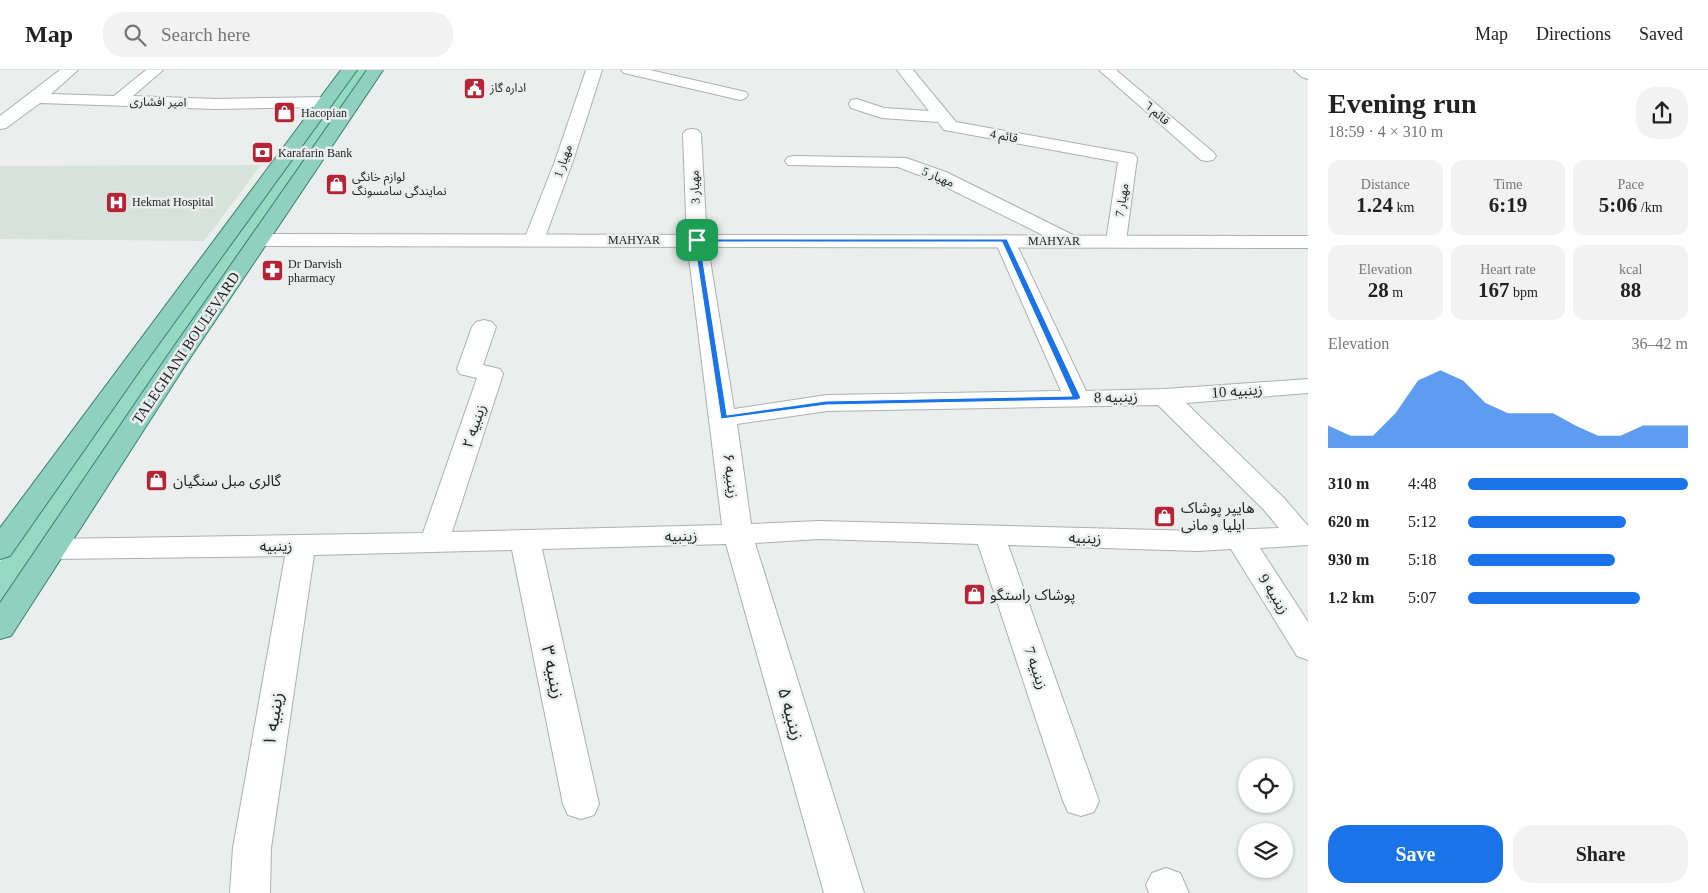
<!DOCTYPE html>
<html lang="en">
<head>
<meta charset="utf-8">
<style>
	:root { --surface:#fff; --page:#f2f2f2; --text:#222; --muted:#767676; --line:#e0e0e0; --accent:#1a73e8 }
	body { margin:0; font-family:"Times New Roman","Noto Sans Arabic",serif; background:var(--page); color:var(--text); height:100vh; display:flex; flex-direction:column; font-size:19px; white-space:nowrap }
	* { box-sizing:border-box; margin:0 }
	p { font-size:16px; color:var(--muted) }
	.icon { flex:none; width:28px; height:28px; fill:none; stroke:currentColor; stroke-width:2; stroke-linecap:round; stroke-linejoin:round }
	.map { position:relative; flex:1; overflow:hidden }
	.panel { display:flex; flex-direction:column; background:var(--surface); width:400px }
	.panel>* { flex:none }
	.buttons { position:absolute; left:1238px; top:688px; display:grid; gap:10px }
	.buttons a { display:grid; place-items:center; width:55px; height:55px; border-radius:50%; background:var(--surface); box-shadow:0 1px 4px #0004; font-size:25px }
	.pin { position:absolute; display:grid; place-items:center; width:42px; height:42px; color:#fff; margin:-21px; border-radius:10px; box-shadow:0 2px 8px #0006 }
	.round { display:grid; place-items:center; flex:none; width:52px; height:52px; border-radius:20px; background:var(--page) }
	.headline { display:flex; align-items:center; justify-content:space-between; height:85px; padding:0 20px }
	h1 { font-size:28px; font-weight:800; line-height:38px }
	.stats { display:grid; grid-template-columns:repeat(3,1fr); gap:8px; height:85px; padding:5px 20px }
	.stats div { display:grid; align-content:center; border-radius:12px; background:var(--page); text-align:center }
	.stats b { font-size:21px; font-weight:800 }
	.stats small { font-size:14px; font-weight:400 }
	.stats p { font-size:14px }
	.chart { height:140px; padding:10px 20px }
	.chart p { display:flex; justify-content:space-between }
	.chart svg { width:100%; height:90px; margin-top:5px; fill:var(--accent); opacity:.7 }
	.primary-button { display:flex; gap:10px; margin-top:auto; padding:10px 20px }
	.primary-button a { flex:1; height:58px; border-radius:20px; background:var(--accent); color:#fff; font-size:20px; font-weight:800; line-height:58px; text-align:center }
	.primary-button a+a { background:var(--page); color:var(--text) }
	ul { padding:0 20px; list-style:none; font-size:16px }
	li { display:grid; grid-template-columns:80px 60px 1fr; align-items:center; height:38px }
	li i { height:12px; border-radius:6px; background:var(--accent) }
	header { display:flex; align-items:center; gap:30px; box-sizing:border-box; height:70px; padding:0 25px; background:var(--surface); border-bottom:1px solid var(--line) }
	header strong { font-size:24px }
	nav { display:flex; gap:28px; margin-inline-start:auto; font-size:18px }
	.search { width:350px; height:45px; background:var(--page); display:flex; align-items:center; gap:12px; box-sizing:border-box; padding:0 18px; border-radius:20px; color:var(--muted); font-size:19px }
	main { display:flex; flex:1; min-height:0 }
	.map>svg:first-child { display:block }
	.built { fill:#d7e2dd }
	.green { fill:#96d9c2 }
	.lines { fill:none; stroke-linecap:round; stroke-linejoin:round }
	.street-casing { stroke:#adb0af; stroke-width:2 }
	.secondary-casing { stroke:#adb0af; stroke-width:2 }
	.primary-casing { stroke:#39816c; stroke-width:2 }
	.street { fill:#fff; fill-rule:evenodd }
	.secondary { fill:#fff; fill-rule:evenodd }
	.primary { fill:#8fd1be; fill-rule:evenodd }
	.route { fill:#1a73e8; stroke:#fff; fill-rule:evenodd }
	.labels { text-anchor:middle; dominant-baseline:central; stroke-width:5; stroke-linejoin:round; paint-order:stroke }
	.far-poi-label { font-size:12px; fill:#242524; stroke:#eaeeed; text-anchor:start }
	.far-street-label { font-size:12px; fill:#242524; stroke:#eaeeed }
	.street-label { font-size:15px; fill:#242524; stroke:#eaeeed }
	.poi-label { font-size:15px; fill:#242524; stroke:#eaeeed; text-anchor:start }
	.near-street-label { font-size:18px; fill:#242524; stroke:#eaeeed }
</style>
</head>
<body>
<header>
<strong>Map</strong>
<div class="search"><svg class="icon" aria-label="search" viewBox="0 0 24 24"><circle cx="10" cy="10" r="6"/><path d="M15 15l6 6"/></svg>Search here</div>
<nav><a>Map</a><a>Directions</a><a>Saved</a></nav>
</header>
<main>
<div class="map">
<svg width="1308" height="823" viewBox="0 0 1308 823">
	<rect width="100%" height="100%" fill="#eaeeed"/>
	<path class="built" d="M 261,95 L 204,171 L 0,169 L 0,96 Z"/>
	<path class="green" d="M 353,0 L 372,0 L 0,545 L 0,492 L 83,373 Z"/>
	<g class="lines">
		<defs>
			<g id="street">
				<path d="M 60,0 L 78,0 L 51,24 L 114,26 L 146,0 L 163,0 L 133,26 L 216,29 L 325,27 L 331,29 L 333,32 L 331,35 L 325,37 L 216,39 L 40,33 L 6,58 L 0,59 L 0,46 Z"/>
				<path d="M 586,0 L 602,0 L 573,91 L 544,170 L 541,174 L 534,176 L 527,174 L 524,170 L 555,91 Z"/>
				<path d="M 621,0 L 650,0 L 746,22 L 748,25 L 746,28 L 740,30 L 624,3 Z"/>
				<path d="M 897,0 L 913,0 L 956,52 L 1134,84 L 1137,88 L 1126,171 L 1123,175 L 1116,177 L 1109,175 L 1106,171 L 1118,92 L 950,61 L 944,60 L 938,52 L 882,48 L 851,38 L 849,34 L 851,30 L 857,29 L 884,38 L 929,41 Z"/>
				<path d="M 1099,0 L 1116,0 L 1213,82 L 1216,86 L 1213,90 L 1207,91 L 1201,90 Z"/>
				<path d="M 1294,0 L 1308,0 L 1308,9 L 1302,7 Z"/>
				<path d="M 692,59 L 698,60 L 701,64 L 707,171 L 734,339 L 827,325 L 1061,321 L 995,171 L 998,167 L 1005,165 L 1012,167 L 1015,171 L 1086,321 L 1165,319 L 1308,309 L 1308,323 L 1186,333 L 1284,428 L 1308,456 L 1308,475 L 1260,478 L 1308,552 L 1308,590 L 1297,586 L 1231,479 L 1198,481 L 1008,475 L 1099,731 L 1094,742 L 1081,746 L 1068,742 L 1063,731 L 978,474 L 819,469 L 755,473 L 864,823 L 824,823 L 726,474 L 542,479 L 599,734 L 594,745 L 581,749 L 568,745 L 563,734 L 512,480 L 314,485 L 271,778 L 270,823 L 230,823 L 233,778 L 285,486 L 53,489 L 43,486 L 38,479 L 43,472 L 53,469 L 423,463 L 477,308 L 460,304 L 457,299 L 472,257 L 476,252 L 484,250 L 492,252 L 496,257 L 483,295 L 500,299 L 503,304 L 452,462 L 722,455 L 687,171 L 683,64 L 686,60 ZM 1158,335 L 1264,440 L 1279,458 L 1198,461 L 819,451 L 751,454 L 737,354 L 827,341 Z"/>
				<path d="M 794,86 L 906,88 L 946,102 L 1077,167 L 1080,171 L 1077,175 L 1070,177 L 1063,175 L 932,110 L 898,97 L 788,95 L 785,91 L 788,87 Z"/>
				<path d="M 1166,798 L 1180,803 L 1189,823 L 1149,823 L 1146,815 L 1152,803 Z"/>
			</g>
			<path id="secondary" d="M 259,164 L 1308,166 L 1308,178 L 259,176 L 252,174 L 249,170 L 252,166 Z"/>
			<g id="primary">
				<path d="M 341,0 L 357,0 L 145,293 L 10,486 L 0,489 L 0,458 Z"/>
				<path d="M 367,0 L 383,0 L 190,288 L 11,566 L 0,569 L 0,533 L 166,288 Z"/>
			</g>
		</defs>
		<use href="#street" class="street-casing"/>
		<use href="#secondary" class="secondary-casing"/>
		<use href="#primary" class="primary-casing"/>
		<use href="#street" class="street"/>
		<use href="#secondary" class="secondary"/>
		<use href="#primary" class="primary"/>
	</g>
	<path class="route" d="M 697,169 L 1007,169 L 1081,328 L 1077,330 L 826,335 L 721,349 L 694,170 ZM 700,172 L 1002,172 L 1072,326 L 826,331 L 727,345 Z"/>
	<defs>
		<symbol id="civic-square" viewBox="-11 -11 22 22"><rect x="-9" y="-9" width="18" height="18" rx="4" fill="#b52335" stroke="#eaeeed"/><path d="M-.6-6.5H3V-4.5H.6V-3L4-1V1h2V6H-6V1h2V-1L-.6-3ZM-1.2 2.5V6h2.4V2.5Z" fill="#fff"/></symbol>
		<symbol id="shop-square" viewBox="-11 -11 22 22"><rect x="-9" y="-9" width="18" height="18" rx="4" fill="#b52335" stroke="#eaeeed"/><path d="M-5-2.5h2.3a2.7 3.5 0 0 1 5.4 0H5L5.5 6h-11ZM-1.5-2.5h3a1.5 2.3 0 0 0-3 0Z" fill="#fff"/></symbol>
		<symbol id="bank-square" viewBox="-11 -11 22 22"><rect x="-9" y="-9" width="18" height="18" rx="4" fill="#b52335" stroke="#eaeeed"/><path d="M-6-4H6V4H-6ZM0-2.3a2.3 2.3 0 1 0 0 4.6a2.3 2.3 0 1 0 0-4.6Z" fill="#fff"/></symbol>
		<symbol id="hospital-square" viewBox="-11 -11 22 22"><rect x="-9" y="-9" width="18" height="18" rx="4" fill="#b52335" stroke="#eaeeed"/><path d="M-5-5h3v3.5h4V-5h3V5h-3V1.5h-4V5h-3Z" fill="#fff"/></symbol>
		<symbol id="pharmacy-square" viewBox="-11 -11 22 22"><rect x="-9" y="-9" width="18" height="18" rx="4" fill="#b52335" stroke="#eaeeed"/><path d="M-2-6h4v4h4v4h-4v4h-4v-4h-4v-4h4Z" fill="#fff"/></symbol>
	</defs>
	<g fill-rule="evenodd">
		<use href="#civic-square" x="462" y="6" width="25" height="25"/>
		<use href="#shop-square" x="272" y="30" width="25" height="25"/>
		<use href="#bank-square" x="250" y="70" width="25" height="25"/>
		<use href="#shop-square" x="324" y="102" width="25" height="25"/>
		<use href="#hospital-square" x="104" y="120" width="25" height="25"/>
		<use href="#pharmacy-square" x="260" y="188" width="25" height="25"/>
		<use href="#shop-square" x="144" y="398" width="25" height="25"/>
		<use href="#shop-square" x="1152" y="434" width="25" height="25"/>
		<use href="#shop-square" x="962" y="512" width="25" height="25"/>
	</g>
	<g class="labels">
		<g class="far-poi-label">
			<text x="490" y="18">اداره گاز</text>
			<text x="301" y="43">Hacopian</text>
			<text x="278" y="83">Karafarin Bank</text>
			<text x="352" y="107">لوازم خانگی<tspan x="352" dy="14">نمایندگی سامسونگ</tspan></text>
			<text x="132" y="132">Hekmat Hospital</text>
			<text x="288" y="194">Dr Darvish<tspan x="288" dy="14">pharmacy</tspan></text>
		</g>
		<g class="far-street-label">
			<text transform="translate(158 32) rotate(1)">امیر افشاری</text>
			<text transform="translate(1157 43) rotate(41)">قائم ٦</text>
			<text transform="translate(1004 66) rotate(10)">قائم 4</text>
			<text transform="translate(563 91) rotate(-71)">مهیار 1</text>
			<text transform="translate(938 107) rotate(23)">مهیار 5</text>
			<text transform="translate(695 117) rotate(-92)">مهیار 3</text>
			<text transform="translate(1122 130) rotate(-81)">مهیار 7</text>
			<text x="634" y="170">MAHYAR</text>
			<text x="1054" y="171">MAHYAR</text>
		</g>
		<g class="street-label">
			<text transform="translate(186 278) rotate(-56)">TALEGHANI BOULEVARD</text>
			<text transform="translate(1237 321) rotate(-4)">زینبیه 10</text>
			<text transform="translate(1116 327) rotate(-1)">زینبیه 8</text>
			<text transform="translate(474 356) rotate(-71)">زینبیه ۲</text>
			<text transform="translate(731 406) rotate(83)">زینبیه ۶</text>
			<text transform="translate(681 466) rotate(-1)">زینبیه</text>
			<text transform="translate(1085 468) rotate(2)">زینبیه</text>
			<text transform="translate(276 476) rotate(-1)">زینبیه</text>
			<text transform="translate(1274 524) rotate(58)">زینبیه 9</text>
			<text transform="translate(1036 598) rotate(71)">زینبیه 7</text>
		</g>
		<g class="poi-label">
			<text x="173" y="411">گالری مبل سنگیان</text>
			<text x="1181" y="438">هایپر پوشاک<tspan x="1181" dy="17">ایلیا و مانی</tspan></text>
			<text x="990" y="525">پوشاک راستگو</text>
		</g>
		<g class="near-street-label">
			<text transform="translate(553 602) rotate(78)">زینبیه ۳</text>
			<text transform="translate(791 644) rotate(74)">زینبیه ۵</text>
			<text transform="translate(273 649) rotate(-81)">زینبیه ۱</text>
		</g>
	</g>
</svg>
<div class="buttons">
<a><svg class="icon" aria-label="locate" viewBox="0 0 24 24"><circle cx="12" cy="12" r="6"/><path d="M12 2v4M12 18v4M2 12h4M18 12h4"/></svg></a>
<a><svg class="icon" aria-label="layers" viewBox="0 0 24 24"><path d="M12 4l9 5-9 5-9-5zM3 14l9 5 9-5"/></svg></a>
</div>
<div class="pin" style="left:697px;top:170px;background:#1e9e55"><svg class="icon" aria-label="arrive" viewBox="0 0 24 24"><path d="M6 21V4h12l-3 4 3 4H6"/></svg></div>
</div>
<section class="panel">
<div class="headline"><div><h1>Evening run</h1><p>18:59 · 4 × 310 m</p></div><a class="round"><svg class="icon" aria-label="share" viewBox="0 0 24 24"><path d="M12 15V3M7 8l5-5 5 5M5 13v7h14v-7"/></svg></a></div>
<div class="stats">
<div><p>Distance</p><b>1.24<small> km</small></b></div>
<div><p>Time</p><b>6:19</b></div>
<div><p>Pace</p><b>5:06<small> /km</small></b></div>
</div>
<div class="stats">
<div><p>Elevation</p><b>28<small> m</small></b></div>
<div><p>Heart rate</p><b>167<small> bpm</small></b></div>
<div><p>kcal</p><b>88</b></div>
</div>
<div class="chart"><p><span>Elevation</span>36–42 m</p>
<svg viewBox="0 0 160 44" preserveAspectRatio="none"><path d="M0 44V33L10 38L20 38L30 27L40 11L50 6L60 11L70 22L80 27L90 27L100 27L110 33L120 38L130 38L140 33L150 33L160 33V44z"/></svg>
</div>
<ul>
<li><b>310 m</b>4:48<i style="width:100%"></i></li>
<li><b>620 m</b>5:12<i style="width:72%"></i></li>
<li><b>930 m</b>5:18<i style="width:67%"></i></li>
<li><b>1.2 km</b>5:07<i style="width:78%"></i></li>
</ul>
<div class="primary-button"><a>Save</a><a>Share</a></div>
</section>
</main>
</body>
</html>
